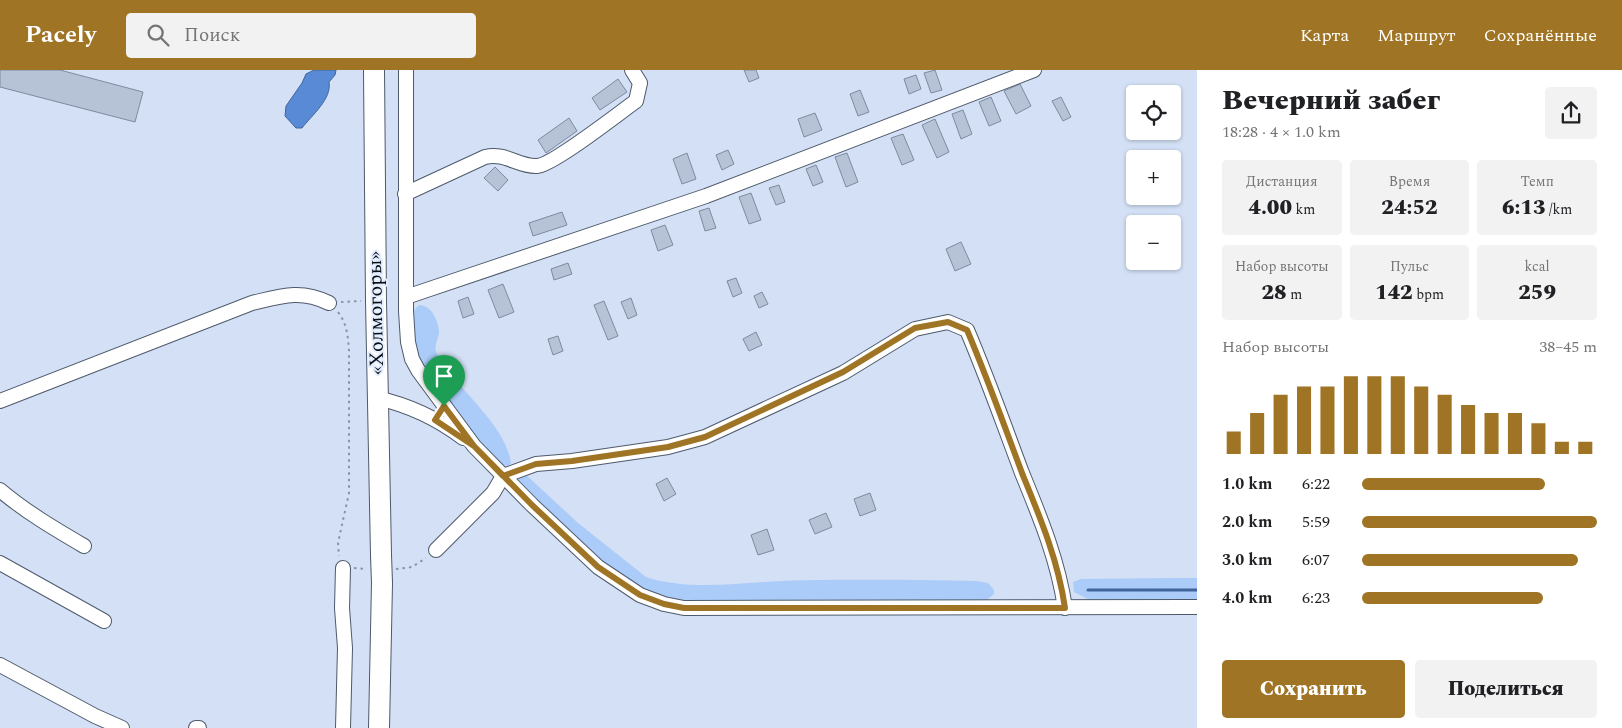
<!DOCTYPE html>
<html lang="ru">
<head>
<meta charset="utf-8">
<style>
	:root { --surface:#fff; --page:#f2f2f2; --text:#202124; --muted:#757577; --accent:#9f7424 }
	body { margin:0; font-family:Spectral,serif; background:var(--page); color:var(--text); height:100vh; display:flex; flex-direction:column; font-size:19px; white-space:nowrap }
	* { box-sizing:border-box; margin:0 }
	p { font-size:16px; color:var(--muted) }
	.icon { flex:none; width:28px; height:28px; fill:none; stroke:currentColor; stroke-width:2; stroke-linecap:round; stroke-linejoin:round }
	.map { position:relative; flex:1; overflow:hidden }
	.side { display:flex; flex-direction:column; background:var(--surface); width:425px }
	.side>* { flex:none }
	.buttons { position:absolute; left:1126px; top:15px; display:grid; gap:10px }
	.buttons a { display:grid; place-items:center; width:55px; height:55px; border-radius:5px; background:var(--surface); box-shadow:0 1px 4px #0004; font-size:25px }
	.pin { position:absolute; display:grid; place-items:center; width:42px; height:42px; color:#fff; margin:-51px -21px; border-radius:50% 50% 50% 0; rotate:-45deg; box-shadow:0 0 5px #0007 }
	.pin .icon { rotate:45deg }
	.round { display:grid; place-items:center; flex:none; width:52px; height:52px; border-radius:5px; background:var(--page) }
	.summary { display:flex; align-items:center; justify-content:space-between; height:85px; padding:0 25px }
	h1 { font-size:28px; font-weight:800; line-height:38px }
	.figures { display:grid; grid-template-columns:repeat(3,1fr); gap:8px; height:85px; padding:5px 25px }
	.figures div { display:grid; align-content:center; border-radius:5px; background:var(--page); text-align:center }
	.figures b { font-size:21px; font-weight:800 }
	.figures small { font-size:14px; font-weight:400 }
	.figures p { font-size:14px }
	.chart { height:140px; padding:10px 25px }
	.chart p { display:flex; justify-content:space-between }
	.chart svg { width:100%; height:90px; margin-top:5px; stroke:var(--accent); stroke-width:6 }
	.button { display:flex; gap:10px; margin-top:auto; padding:10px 25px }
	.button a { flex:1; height:58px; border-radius:5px; background:var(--accent); color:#fff; font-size:20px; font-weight:800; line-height:58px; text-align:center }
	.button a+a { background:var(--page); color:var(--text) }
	ul { padding:0 25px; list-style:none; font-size:16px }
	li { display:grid; grid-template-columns:80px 60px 1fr; align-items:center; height:38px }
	li i { height:12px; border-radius:6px; background:var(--accent) }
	header { display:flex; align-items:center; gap:30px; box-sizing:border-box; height:70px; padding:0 25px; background:var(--accent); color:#fff }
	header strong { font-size:24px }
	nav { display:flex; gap:28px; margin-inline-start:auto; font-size:18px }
	.search { width:350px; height:45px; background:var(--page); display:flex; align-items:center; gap:12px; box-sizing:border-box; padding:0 18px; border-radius:5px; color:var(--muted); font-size:19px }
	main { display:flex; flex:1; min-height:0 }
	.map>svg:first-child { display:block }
	.green { fill:#abcbf9 }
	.water { fill:#598ad5; stroke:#41659b }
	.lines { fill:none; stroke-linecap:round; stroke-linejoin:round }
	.stream { stroke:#41659b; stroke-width:3 }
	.building { fill:#b6c3d7; stroke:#7e8b9e }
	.minor-casing { stroke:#4e5a6b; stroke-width:16 }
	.highway-casing { stroke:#4e5a6b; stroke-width:22 }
	.path { stroke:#8a94a4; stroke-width:2; stroke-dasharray:2.5 4; stroke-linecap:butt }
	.minor { stroke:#fff; stroke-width:14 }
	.highway { stroke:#fff; stroke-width:20 }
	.highway-bridge-casing { stroke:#4e5a6b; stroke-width:22; stroke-linecap:butt }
	.highway-bridge { stroke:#fff; stroke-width:20 }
	.route-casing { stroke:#fff; stroke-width:10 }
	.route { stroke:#9f7424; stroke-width:6 }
	.labels { text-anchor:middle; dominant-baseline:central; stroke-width:4; stroke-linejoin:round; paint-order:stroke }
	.street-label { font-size:20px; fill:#090e14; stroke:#e2edfe }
</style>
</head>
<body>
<header>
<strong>Pacely</strong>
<div class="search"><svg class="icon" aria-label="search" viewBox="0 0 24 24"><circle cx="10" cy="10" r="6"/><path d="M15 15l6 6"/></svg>Поиск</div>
<nav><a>Карта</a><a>Маршрут</a><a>Сохранённые</a></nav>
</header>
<main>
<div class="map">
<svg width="1197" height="658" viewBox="0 0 1197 658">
	<rect width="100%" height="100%" fill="#d3e0f5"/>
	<g class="green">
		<path d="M 419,235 C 432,235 439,252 439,263 C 438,270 434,275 436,282 C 437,285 440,289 442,292 C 461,322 506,356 511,393 L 508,396 L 498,394 L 451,336 L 417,288 L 411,250 L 413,241 Z"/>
		<path d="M 525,404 L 578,453 L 646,507 C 689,521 737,513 782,511 C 846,509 911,510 976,511 L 988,513 L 994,520 L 994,524 L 987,530 L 889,533 L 705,534 L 664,529 L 625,509 L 570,464 L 517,414 L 517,405 Z"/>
		<path d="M 1176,508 L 1197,508 L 1197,530 L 1090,530 L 1074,522 L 1073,512 L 1081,509 Z"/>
	</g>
	<path class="water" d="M 314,0 L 336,0 L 335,5 L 329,12 C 332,29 312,45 302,58 L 296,58 L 285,46 L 286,36 L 302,13 L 306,4 Z"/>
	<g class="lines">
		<path class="stream" d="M 1088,520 L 1197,520"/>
	</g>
	<g class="building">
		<path d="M 0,0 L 60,0 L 143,22 L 135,52 L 0,17 Z"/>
		<path d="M 744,0 L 756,0 L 759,8 L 749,12 Z"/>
		<path d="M 935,0 L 942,20 L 931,23 L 924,3 Z"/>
		<path d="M 916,5 L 921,19 L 909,24 L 904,9 Z"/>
		<path d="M 618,9 L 627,22 L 600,40 L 592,28 Z"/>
		<path d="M 1020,14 L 1031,36 L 1016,44 L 1004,21 Z"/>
		<path d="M 860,20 L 869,42 L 858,46 L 850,24 Z"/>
		<path d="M 991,27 L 1001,51 L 989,56 L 979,32 Z"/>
		<path d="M 1061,27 L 1071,47 L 1063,51 L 1052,31 Z"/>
		<path d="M 963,40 L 972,64 L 961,69 L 952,44 Z"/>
		<path d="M 815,43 L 822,60 L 804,67 L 798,49 Z"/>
		<path d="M 569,48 L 577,61 L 546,83 L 538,70 Z"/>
		<path d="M 935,49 L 949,82 L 937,88 L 922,55 Z"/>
		<path d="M 903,64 L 914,90 L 902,95 L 891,68 Z"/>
		<path d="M 728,80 L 734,94 L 722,100 L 716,85 Z"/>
		<path d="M 687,83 L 696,109 L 682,114 L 673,89 Z"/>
		<path d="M 847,83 L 858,112 L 846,117 L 835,87 Z"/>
		<path d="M 816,95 L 823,112 L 813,116 L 806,99 Z"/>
		<path d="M 495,97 L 508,110 L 498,121 L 484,108 Z"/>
		<path d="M 779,115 L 785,132 L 776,135 L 769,118 Z"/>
		<path d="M 751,123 L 761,150 L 749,154 L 739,127 Z"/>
		<path d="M 709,138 L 716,158 L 705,161 L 699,141 Z"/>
		<path d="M 562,142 L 567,155 L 533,166 L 529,153 Z"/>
		<path d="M 665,155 L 673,175 L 658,181 L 651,160 Z"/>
		<path d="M 961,172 L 971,194 L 955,201 L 946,179 Z"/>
		<path d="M 568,193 L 572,204 L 554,210 L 551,199 Z"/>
		<path d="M 736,208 L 742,223 L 733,227 L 727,211 Z"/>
		<path d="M 503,214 L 514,242 L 499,248 L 488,220 Z"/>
		<path d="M 762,222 L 768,234 L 759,238 L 754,226 Z"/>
		<path d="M 468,227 L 474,244 L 463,248 L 458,231 Z"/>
		<path d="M 631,228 L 637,245 L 628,249 L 621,232 Z"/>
		<path d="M 604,231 L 618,266 L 608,270 L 594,235 Z"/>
		<path d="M 756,262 L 762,275 L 749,281 L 743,269 Z"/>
		<path d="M 558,266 L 563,281 L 553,285 L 548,269 Z"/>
		<path d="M 667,408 L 676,424 L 664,431 L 656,414 Z"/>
		<path d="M 870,423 L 876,440 L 860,446 L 854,429 Z"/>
		<path d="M 826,443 L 832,457 L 815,464 L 809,450 Z"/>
		<path d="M 767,459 L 774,480 L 758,485 L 751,465 Z"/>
	</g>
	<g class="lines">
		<defs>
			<g id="minor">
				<path d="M 406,0 L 406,241 L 408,272 L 412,289 L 418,300 L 474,376 L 532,435 L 598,497 L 640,525 L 664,534 L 684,538 L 1197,537"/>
				<path d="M 405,124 L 485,87 C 506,82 518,97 537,96 C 553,95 619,43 636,31 L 640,13 L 632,0"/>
				<path d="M 406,227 L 706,126 L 1034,0"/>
				<path d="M 377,328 C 408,335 438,349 463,368"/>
				<path d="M 0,331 L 252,233 C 281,226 301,219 329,233"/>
				<path d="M 0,420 C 26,442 55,459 84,476"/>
				<path d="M 436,480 L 493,423 L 503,406 L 536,394 L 572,391 L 668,377 L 705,367 L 843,303 L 915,259 L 948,252 L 967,260 C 987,307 1004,355 1022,403 C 1040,447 1058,490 1065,538"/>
				<path d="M 0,493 L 104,551"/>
				<path d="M 343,498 L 342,538 L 345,578 L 343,658"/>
				<path d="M 0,595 L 95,646 L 122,658"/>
				<path d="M 196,658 L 199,658"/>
			</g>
			<g id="highway">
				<path d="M 374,0 L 376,231 L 381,485"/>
				<path d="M 379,658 L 382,513"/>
			</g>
		</defs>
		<use href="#minor" class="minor-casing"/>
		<use href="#highway" class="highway-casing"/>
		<g class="path">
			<path d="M 341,232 L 361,231"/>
			<path d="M 338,242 C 347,254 348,266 349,281 L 349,423 L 338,473 L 339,486"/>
			<path d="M 354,498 L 367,499"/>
			<path d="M 396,499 L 412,497 L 426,488"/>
		</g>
		<use href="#minor" class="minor"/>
		<use href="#highway" class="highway"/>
		<defs>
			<path id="highway-bridge" d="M 381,485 L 382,513"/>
		</defs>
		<use href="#highway-bridge" class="highway-bridge-casing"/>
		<use href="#highway-bridge" class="highway-bridge"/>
	</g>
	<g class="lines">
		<defs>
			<path id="route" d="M 444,336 L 435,350 L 474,376 L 532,435 L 598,497 L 640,525 L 664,534 L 684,538 L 1065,538 C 1058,490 1040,447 1022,403 C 1004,355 987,307 967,260 L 948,252 L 915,258 L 843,302 L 705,367 L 668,377 L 572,391 L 536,394 L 503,406 L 474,376 L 444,336"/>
		</defs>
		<use href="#route" class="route-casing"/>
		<use href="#route" class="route"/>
	</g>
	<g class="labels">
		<g class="street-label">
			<text transform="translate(376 243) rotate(-91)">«Холмогоры»</text>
		</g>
	</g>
</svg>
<div class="buttons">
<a><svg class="icon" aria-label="locate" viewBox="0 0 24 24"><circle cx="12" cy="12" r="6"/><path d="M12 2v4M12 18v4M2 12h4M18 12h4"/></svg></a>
<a>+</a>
<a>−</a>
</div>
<div class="pin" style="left:444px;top:336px;background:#1e9e55"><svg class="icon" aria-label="arrive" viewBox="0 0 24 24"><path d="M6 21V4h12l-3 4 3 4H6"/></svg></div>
</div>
<section class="side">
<div class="summary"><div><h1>Вечерний забег</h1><p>18:28 · 4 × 1.0 km</p></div><a class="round"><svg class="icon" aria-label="share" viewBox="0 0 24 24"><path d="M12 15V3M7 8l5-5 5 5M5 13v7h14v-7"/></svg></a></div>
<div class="figures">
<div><p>Дистанция</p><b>4.00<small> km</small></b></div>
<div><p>Время</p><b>24:52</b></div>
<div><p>Темп</p><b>6:13<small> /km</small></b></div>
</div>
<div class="figures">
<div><p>Набор высоты</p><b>28<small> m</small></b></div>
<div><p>Пульс</p><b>142<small> bpm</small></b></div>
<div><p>kcal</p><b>259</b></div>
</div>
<div class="chart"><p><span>Набор высоты</span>38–45 m</p>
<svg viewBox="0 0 160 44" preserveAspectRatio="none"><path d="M5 44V33M15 44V24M25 44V15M35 44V11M45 44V11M55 44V6M65 44V6M75 44V6M85 44V11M95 44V15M105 44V20M115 44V24M125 44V24M135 44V29M145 44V38M155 44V38"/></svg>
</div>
<ul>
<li><b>1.0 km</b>6:22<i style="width:78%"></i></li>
<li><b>2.0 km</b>5:59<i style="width:100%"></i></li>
<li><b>3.0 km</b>6:07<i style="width:92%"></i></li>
<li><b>4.0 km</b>6:23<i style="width:77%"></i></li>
</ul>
<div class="button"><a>Сохранить</a><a>Поделиться</a></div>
</section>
</main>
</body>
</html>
